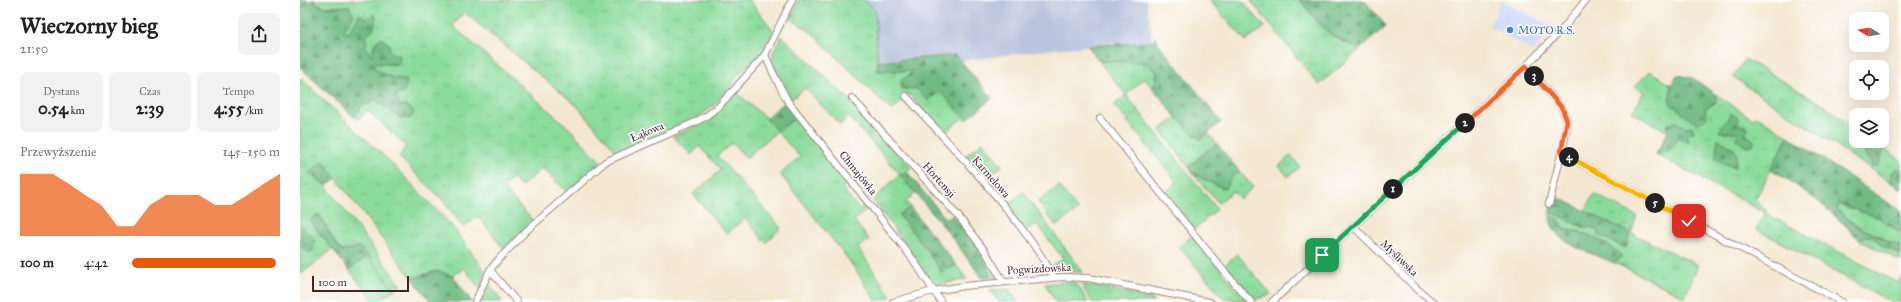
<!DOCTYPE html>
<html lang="pl">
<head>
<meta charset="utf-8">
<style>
	:root { --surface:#fff; --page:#f2f2f2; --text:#222; --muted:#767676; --accent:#ea580c }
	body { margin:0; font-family:"IM FELL Great Primer",serif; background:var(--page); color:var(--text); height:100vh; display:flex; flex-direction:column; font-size:15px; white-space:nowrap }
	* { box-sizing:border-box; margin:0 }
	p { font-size:13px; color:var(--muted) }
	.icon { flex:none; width:22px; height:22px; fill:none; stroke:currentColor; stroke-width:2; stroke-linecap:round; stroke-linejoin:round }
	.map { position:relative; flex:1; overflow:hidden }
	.panel { display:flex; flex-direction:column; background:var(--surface); width:300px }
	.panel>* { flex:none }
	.needle { width:26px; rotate:281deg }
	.buttons { position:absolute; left:1549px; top:12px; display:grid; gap:8px }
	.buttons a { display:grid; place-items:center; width:40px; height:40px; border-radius:8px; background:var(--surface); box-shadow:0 4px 16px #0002; font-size:20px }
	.scale { position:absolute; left:12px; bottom:10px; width:97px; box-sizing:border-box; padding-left:4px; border:2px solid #4a1f2b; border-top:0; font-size:11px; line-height:14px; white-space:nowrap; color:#4a1f2b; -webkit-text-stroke:3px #fff; paint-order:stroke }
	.pin { position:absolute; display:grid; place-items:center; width:34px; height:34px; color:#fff; margin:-17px; border-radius:8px; box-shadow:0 2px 6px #0006 }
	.km { position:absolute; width:20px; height:20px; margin:-10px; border-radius:50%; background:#222; color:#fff; font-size:11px; line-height:20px; text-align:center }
	.round { display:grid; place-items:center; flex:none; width:42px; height:42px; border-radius:8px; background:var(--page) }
	.overview { display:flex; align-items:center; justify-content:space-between; height:68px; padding:0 20px }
	h1 { font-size:22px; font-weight:700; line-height:30px }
	.figures { display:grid; grid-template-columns:repeat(3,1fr); gap:6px; height:68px; padding:4px 20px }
	.figures div { display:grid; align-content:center; border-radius:8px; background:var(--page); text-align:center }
	.figures b { font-size:17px; font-weight:700 }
	.figures small { font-size:11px; font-weight:400 }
	.figures p { font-size:11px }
	.chart { height:112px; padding:8px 20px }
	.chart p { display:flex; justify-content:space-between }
	.chart svg { width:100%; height:72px; margin-top:4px; fill:var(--accent); opacity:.7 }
	ul { padding:0 20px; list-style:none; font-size:13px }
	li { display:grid; grid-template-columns:64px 48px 1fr; align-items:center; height:30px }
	li i { height:10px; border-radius:5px; background:var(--accent) }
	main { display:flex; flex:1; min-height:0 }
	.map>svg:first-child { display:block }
	.built { fill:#cfdafa }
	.industrial { fill:#bac4de }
	.grass { fill:url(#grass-tufts); stroke:#6a7d63 }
	.forest { fill:url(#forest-firs); stroke:#5c6d57 }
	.garden { fill:#8adb9b; stroke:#6a7d63 }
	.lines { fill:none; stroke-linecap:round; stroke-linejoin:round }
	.minor-casing { stroke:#9f837e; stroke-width:8 }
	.minor { stroke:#fff; stroke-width:6 }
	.split-1-casing { stroke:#fff; stroke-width:8 }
	.split-2-casing { stroke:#fff; stroke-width:8 }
	.split-3-casing { stroke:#fff; stroke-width:8 }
	.split-4-casing { stroke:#fff; stroke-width:8 }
	.split-5-casing { stroke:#fff; stroke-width:8 }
	.split-6-casing { stroke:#fff; stroke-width:8 }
	.split-1 { stroke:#22a559; stroke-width:5 }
	.split-2 { stroke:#22a559; stroke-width:5 }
	.split-3 { stroke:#f0652b; stroke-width:5 }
	.split-4 { stroke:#f0652b; stroke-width:5 }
	.split-5 { stroke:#f5b400; stroke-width:5 }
	.split-6 { stroke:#f5b400; stroke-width:5 }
	.shop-dot { fill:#3f7fe0; stroke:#fff; stroke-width:1.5 }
	.labels { text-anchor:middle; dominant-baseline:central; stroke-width:3; stroke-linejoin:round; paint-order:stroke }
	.shop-label { font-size:11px; fill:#366cbe; stroke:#fff; text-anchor:start }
	.street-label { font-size:11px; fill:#4a1f2b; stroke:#fff }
</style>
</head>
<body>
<main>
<section class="panel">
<div class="overview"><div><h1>Wieczorny bieg</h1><p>21:50</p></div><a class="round"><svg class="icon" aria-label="share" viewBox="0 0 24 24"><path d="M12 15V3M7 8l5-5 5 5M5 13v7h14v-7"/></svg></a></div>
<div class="figures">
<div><p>Dystans</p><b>0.54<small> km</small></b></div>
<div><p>Czas</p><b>2:39</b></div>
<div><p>Tempo</p><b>4:55<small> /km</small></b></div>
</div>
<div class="chart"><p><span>Przewyższenie</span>145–150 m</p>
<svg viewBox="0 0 160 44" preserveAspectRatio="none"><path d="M0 44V6L10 6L20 6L30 12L40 19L50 25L60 38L70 38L80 25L90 19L100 19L110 19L120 25L130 25L140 19L150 12L160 6V44z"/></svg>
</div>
<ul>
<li><b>100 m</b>4:42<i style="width:97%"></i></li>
</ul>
</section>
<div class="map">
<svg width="1601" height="302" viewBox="0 0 1601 302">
	<defs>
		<pattern id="grass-tufts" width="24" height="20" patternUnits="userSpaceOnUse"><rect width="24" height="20" fill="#8adb9b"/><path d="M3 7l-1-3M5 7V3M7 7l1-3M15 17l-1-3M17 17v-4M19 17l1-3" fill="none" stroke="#79bc86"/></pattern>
		<pattern id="forest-firs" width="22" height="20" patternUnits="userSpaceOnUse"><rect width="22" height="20" fill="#6fbb83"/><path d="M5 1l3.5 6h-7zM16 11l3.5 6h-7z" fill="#5d976b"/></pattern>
	</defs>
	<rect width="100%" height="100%" fill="#fff"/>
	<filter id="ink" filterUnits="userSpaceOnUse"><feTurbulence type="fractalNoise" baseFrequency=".025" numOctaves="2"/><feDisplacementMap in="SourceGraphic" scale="8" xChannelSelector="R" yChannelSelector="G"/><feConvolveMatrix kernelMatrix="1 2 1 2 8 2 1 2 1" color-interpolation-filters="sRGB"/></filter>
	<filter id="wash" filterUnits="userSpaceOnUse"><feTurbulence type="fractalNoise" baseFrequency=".012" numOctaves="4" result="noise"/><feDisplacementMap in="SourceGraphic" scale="16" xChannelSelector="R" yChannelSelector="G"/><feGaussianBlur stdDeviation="0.9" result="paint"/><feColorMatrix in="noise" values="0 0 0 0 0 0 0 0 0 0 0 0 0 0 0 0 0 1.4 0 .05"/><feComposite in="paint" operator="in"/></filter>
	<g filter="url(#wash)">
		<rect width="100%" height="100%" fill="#f4e7d0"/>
		<path class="built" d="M 1201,1 L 1255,27 L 1233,51 L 1189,26 Z"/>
		<path class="industrial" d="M 565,0 L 846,0 L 853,42 L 752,49 L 661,61 L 656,55 L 578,62 L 575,10 Z"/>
		<g class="grass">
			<path d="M 11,0 L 449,0 L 473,30 L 465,49 L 459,56 L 440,73 L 414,106 L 394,120 L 317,152 L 276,105 L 164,12 L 153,26 L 269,128 L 301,162 L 267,192 L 242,168 L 221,187 L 212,178 L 203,188 L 234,222 L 218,234 L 204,249 L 178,216 L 163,227 L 142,199 L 99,157 L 106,146 L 67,110 L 59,119 L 54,117 L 63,104 L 74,99 L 102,119 L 96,95 L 103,92 L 98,78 L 92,78 L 74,69 L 73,63 L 91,53 L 75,43 L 71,57 L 65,46 L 65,37 L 74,28 L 76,17 L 74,14 L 49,33 L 43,32 L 46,26 L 54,15 L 49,6 L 25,7 Z"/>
			<path d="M 498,0 L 565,0 L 575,10 L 578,71 L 614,71 L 617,89 L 640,90 L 664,117 L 643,134 L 608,93 L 604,99 L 592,111 L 510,31 L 491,19 Z"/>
			<path d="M 909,0 L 942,0 L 965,27 L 946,41 Z"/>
			<path d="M 950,0 L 1000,0 C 1011,13 1023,32 1040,40 C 1047,44 1053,44 1059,50 L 1019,85 Z"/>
			<path d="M 482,36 L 550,100 L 611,167 L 607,172 L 601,175 L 616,193 L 606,201 L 610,207 L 599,215 L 627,250 L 641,272 L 656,265 L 667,279 L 633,286 L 626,273 L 573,200 L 600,174 L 548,116 L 540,125 L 505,88 L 492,99 C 483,88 468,64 474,50 C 476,45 479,40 482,36 Z"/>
			<path d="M 1445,59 L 1522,104 L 1556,129 L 1556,141 L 1573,141 L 1601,160 L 1601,189 L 1433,77 Z"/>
			<path d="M 799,61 L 848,62 L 857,73 L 856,82 L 853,88 L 844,78 L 826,95 L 917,209 L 894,230 L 863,194 L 877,182 L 814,105 L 826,95 Z"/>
			<path d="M 1350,71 L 1371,85 L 1370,103 L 1405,109 L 1416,102 L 1415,94 L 1453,119 L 1457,116 L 1488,136 L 1455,200 L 1467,211 L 1465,213 L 1598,283 L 1601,277 L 1601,302 L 1591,302 L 1456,229 L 1465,213 L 1356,154 L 1368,132 L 1332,112 L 1344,92 L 1335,86 Z"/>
			<path d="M 0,78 L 87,159 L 152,226 L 186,273 L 180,289 L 164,268 L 153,276 L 137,271 L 112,278 L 23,161 L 9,173 L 26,186 L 101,285 L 94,290 L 60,247 L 42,251 L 36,245 L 19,214 L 10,221 L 33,249 L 0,275 L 0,245 L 7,252 L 14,239 L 0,225 Z"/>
			<path d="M 436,92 L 466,118 L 477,131 L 494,119 L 549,183 L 542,188 L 559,209 L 566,204 L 569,208 L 554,220 L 569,240 L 558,248 L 591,297 L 576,301 L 551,263 L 480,174 L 500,157 L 477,131 L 446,158 L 432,143 L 417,156 L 481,228 L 466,243 L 445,218 L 427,234 L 393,194 L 421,170 L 399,146 L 391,155 L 373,136 C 404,124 414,116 436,92 Z"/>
			<path d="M 876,117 L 899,140 L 908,133 L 917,144 L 904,153 L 889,167 L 860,130 Z"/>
			<path d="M 683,142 L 702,166 L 684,181 L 664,157 Z"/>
			<path d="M 991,155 L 1000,167 L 988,177 L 979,166 Z"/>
			<path d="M 940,172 L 953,187 L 940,199 L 933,191 L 919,203 L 893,174 L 925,189 L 932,176 Z"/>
			<path d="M 759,186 L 778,210 L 756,226 L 738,202 Z"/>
			<path d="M 723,192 L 783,272 L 754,271 L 751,266 L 763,259 L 737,224 L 725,231 L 706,206 Z"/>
			<path d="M 1294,194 L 1337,216 L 1331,233 L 1398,265 L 1385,297 L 1315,263 L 1322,256 L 1278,231 L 1265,230 L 1260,220 L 1250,216 L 1250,211 L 1285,228 L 1291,227 L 1298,231 L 1330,233 L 1285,211 Z"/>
			<path d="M 1538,204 L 1577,217 L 1601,233 L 1601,247 L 1555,225 L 1537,210 Z"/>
			<path d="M 1548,229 L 1561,238 L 1572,236 L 1583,247 L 1601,254 L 1601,261 L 1561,241 Z"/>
			<path d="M 892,236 L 947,301 L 923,298 L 879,247 Z"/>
			<path d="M 675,241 L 698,274 L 698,277 L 682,278 L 690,274 Z"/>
			<path d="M 937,254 L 971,294 L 954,300 L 924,266 Z"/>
			<path d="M 772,281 L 777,284 L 788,302 L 756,302 L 745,284 Z"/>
			<path d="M 781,284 L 850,297 L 854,302 L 792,302 Z"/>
			<path d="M 190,285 L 202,302 L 179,302 Z"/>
			<path d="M 709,289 L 718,302 L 699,302 L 690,290 Z"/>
		</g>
		<g class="forest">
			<path d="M 0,0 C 12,0 15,4 25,7 C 33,9 41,6 49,6 L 54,15 L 46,26 L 43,32 L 49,33 L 59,15 L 67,19 L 74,14 L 76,17 L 74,28 L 65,37 L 67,42 L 65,46 L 71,56 L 75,43 L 81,38 L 89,44 L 91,53 L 100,56 L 98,65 L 74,63 L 74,68 L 92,78 L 98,78 L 107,81 L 103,93 L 96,95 L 99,105 L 106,106 L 114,111 L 111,118 L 102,119 L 74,99 L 70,104 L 63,105 L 54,117 L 0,67 Z"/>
			<path d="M 1000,0 L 1064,0 L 1086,26 L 1059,50 C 1053,44 1047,44 1040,40 C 1023,32 1011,13 1000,0 Z"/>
			<path d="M 856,37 L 858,43 L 921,122 L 899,140 L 876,117 L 853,88 L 856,82 L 857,73 L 848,63 L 799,61 L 788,46 L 853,42 Z"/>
			<path d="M 656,55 L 692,98 L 666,120 L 640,91 L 628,101 L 617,89 L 602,89 L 601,81 L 613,71 L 577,71 L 578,62 Z"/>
			<path d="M 1377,75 L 1393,78 L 1415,94 L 1416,102 L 1405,109 L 1407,118 L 1399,123 L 1392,121 L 1370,103 L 1371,85 Z"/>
			<path d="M 484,103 L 494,119 L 477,131 L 466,118 Z"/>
			<path d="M 1431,113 L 1438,118 L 1438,124 L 1448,127 L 1446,134 L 1455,142 L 1453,145 L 1445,146 L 1436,139 L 1439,132 L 1419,132 Z"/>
			<path d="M 1377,122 L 1385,127 L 1392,126 L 1394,132 L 1388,133 L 1389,142 L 1378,139 L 1369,151 L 1356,154 L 1368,132 L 1366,125 Z"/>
			<path d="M 1488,136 L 1601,211 L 1601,233 L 1577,217 L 1539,204 L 1537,210 L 1555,225 L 1601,247 L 1601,254 L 1583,247 L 1572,236 L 1561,238 C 1548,229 1538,218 1526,208 C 1508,193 1490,181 1471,169 Z"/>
			<path d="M 1418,139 L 1433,148 L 1437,154 L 1435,168 L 1415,159 Z"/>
			<path d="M 1556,141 L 1573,141 L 1584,149 L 1578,166 L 1572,166 L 1565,155 L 1565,150 Z"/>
			<path d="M 917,144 L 940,172 L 932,176 L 925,189 L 893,174 L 889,167 L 904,153 Z"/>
			<path d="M 23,161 L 36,178 L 26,186 L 9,173 Z"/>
			<path d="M 1598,168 L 1601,170 L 1601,189 L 1590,182 L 1592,172 Z"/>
			<path d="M 607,172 L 646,219 L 652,215 L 675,241 L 690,274 L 682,278 L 645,228 L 600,175 Z"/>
			<path d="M 1253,195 L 1330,233 L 1326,248 L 1298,235 L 1298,231 L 1291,227 L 1285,228 L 1250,211 Z"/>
			<path d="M 610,207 L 650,257 L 656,265 L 641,272 L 627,250 L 599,215 Z"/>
			<path d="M 19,214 L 36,245 L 42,251 L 60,247 L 68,256 L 49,270 L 10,221 Z"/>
			<path d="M 1250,216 L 1260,220 L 1265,230 C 1286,231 1306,242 1322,256 L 1315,263 C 1294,254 1250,243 1250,216 Z"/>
			<path d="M 0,225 L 14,239 L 13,251 L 7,252 L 0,245 Z"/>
			<path d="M 137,271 L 153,276 L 172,302 L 131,302 L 112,278 Z"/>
		</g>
		<path class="garden" d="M 68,256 L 94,290 L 77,302 L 75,302 L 49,270 Z"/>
	</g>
	<g filter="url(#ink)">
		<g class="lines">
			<defs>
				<g id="minor">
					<path d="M 465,55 L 476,79 L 487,100 L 612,258 L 641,302"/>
					<path d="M 1226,66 L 1262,108 L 1267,121 L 1265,138 L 1249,204"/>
					<path d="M 606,96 C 657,153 716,211 754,277"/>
					<path d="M 552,98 L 658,216 L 685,251 L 703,281"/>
					<path d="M 800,118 L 923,270 L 951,302"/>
					<path d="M 1261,153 L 1542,302"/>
					<path d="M 1053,226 L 1116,288 L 1133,302"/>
					<path d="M 190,270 L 217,302"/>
					<path d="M 175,302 L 190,270 L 198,260 L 226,231 L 305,162 L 393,123 L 405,117 L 419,106 L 465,55 L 492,0"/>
					<path d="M 593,302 L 633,291 L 664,286 L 762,277 L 788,278 L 910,302"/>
					<path d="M 972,302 L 1226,66 L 1265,26 L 1286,0"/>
				</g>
			</defs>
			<use href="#minor" class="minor-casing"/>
			<use href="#minor" class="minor"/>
		</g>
	</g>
	<g class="lines" filter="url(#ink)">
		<defs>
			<path id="split-1" d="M 1022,255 L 1093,189"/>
			<path id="split-2" d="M 1093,189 L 1165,123"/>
			<path id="split-3" d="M 1165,123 L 1226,66 L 1234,76"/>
			<path id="split-4" d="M 1234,76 L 1262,108 L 1267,121 L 1261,152 L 1269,157"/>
			<path id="split-5" d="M 1269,157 L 1355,203"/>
			<path id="split-6" d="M 1355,203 L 1389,221"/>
		</defs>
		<use href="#split-1" class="split-1-casing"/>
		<use href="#split-2" class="split-2-casing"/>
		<use href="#split-3" class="split-3-casing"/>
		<use href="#split-4" class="split-4-casing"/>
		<use href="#split-5" class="split-5-casing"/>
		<use href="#split-6" class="split-6-casing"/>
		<use href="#split-1" class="split-1"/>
		<use href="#split-2" class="split-2"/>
		<use href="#split-3" class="split-3"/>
		<use href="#split-4" class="split-4"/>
		<use href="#split-5" class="split-5"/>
		<use href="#split-6" class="split-6"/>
	</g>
	<circle class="shop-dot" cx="1210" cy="30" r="4"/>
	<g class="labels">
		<g class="shop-label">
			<text x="1218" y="30">MOTO R.S.</text>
		</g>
		<g class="street-label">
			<text transform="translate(347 132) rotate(-23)">Łąkowa</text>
			<text transform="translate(558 173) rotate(51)">Chmajówka</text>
			<text transform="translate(691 177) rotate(49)">Karmelowa</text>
			<text transform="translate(639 180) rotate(48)">Hortensji</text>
			<text transform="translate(1099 258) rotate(44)">Myśliwska</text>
			<text transform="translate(739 269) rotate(-3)">Pogwizdowska</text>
		</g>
	</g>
</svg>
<div class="buttons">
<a><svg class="needle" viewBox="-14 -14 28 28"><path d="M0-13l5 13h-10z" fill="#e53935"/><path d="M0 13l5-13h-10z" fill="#767676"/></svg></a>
<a><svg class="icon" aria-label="locate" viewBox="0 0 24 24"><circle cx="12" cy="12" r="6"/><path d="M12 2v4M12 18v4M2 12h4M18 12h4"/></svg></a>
<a><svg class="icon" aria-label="layers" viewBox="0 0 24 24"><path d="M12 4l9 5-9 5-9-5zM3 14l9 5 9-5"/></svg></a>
</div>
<div class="scale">100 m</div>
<div class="pin" style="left:1022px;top:255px;background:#1e9e55"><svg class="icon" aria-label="arrive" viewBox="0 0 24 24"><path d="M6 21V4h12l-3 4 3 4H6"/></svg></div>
<div class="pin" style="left:1389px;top:221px;background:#d93025"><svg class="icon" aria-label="check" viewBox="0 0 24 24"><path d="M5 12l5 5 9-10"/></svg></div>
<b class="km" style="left:1093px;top:189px">1</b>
<b class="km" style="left:1165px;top:123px">2</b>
<b class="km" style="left:1234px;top:76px">3</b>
<b class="km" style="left:1269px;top:157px">4</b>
<b class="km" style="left:1355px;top:203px">5</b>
</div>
</main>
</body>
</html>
